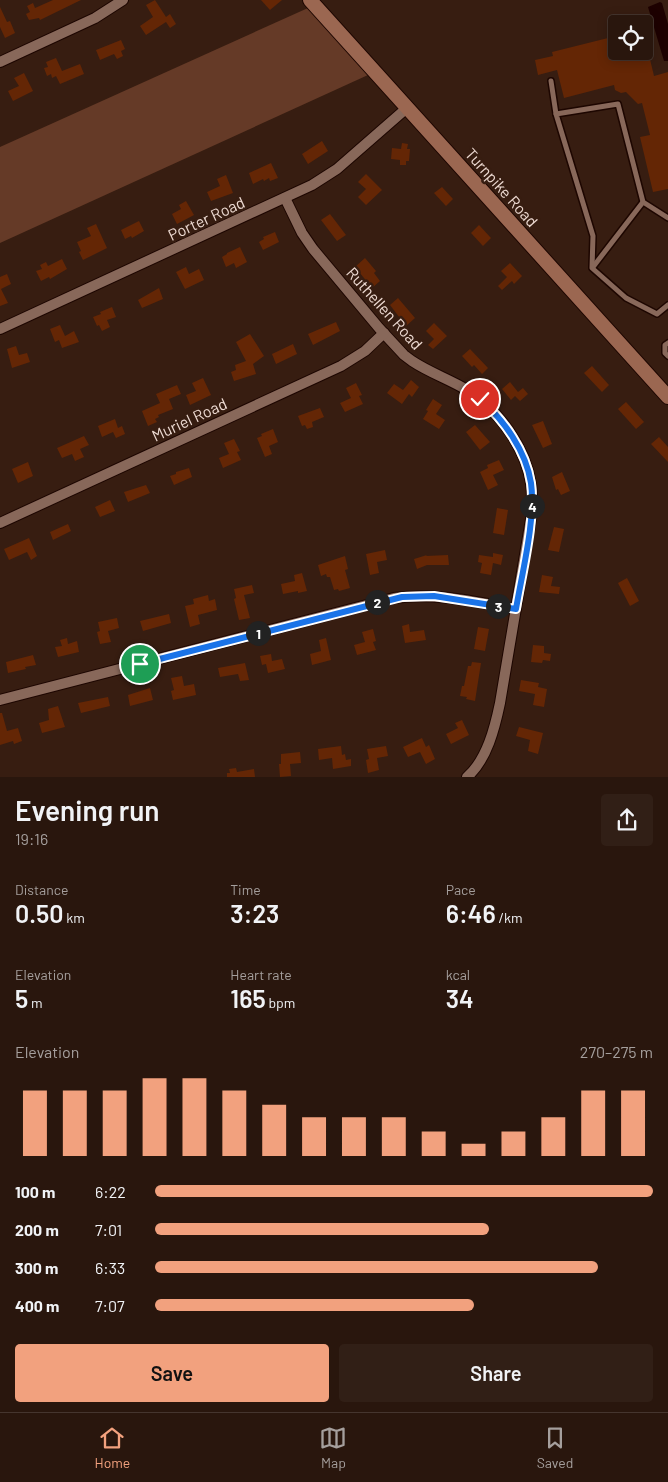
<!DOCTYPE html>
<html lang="en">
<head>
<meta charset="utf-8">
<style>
	:root { --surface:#29160d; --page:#311f16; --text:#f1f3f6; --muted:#a59f9d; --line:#45352e; --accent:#f2a17e }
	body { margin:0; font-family:Barlow,sans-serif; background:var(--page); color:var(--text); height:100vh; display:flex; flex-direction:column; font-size:19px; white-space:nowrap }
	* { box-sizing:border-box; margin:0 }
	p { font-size:16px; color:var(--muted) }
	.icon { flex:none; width:28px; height:28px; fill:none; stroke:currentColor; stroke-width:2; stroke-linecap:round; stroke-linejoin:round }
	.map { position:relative; height:777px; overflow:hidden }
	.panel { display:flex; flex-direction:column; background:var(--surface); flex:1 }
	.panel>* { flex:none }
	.tools { position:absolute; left:608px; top:15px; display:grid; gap:10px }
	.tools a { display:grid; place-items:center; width:45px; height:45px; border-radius:5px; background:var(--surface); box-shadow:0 2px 12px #0003,0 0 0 1px var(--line); font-size:25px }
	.pin { position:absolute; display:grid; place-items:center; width:42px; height:42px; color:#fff; margin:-21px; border:2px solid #fff; border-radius:50%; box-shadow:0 1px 5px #0007 }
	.km { position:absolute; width:25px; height:25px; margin:-12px; border-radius:50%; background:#222; color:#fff; font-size:14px; line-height:25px; text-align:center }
	.round { display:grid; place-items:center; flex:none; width:52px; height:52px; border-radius:5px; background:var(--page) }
	.summary { display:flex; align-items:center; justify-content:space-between; height:85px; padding:0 15px }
	h1 { font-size:28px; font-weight:600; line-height:38px }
	.figures { display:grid; grid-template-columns:repeat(3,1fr); gap:8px; height:85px; padding:5px 15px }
	.figures div { display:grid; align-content:center }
	.figures b { font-size:25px; font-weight:600 }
	.figures small { font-size:14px; font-weight:400 }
	.figures p { font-size:14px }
	.chart { height:140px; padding:10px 15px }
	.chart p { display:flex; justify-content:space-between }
	.chart svg { width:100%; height:90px; margin-top:5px; stroke:var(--accent); stroke-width:6 }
	.action { display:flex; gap:10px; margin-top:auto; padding:10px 15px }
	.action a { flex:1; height:58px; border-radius:5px; background:var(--accent); color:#111; font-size:20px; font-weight:600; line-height:58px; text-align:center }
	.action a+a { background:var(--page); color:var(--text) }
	ul { padding:0 15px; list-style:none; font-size:16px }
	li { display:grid; grid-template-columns:80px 60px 1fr; align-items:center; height:38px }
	li i { height:12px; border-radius:6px; background:var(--accent) }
	.dock { display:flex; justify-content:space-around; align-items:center; height:70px; border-top:1px solid var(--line); background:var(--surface); font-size:14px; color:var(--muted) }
	.dock a { display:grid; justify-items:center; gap:2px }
	.dock .active { color:var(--accent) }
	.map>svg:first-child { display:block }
	.green { fill:#653a27 }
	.water { fill:#1d0100 }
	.building { fill:#642605 }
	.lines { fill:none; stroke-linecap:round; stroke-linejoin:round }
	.service-casing { stroke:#1d0600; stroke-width:8 }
	.minor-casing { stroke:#1d0600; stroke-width:12 }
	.secondary-casing { stroke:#1d0600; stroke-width:16 }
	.service { stroke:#88685a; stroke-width:5 }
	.minor { stroke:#88685a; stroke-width:10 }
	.secondary { stroke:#9b6751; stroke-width:14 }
	.route-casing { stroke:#fff; stroke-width:10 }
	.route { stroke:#1a73e8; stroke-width:6 }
	.labels { text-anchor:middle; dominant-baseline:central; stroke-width:5; stroke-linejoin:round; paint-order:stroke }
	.street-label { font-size:16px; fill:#eedbd3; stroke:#371d11 }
</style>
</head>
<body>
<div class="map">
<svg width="668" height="777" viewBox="0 0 668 777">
	<rect width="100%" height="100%" fill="#371d11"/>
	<path class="green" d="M 308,8 L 368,75 L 0,243 L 0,147 Z"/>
	<path class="water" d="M 660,2 L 662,3 L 668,24 L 668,61 L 664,61 L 648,7 Z"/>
	<g class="building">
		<path d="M 53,0 L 81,0 L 40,20 L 39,18 L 29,20 L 26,14 L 30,12 L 27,6 L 33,3 L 35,8 Z"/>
		<path d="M 155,0 L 166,17 L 170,14 L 176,24 L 170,28 L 166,22 L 146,35 L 140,26 L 153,17 L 146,5 Z"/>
		<path d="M 261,0 L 282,0 L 270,10 Z"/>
		<path d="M 0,7 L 7,22 L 10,21 L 15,33 L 5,38 L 0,27 Z"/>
		<path d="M 616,36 L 616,51 L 648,51 L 654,76 L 668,72 L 668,189 L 653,192 L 640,137 L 650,135 L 642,103 L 638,104 L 626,92 L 621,93 L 615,90 L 614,85 L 564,98 L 557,70 L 538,75 L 535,60 L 553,56 L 552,52 Z"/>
		<path d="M 121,40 L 125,49 L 121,51 L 123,56 L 117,59 L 114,54 L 100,60 L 96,50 Z"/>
		<path d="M 56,58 L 62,71 L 80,64 L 84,74 L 60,84 L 56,76 L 52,78 L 51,74 L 47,76 L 44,68 L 48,67 L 46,62 Z"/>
		<path d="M 24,73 L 33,91 L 13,101 L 8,91 L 19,86 L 14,78 Z"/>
		<path d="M 322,141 L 328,151 L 308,164 L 302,154 Z"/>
		<path d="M 402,143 L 408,144 L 407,149 L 410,149 L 409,161 L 406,161 L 406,165 L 400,165 L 400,160 L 391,159 L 392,148 L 401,149 Z"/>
		<path d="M 271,163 L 278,178 L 270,181 L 269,178 L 264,181 L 263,179 L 253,184 L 249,173 Z"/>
		<path d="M 366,174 L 382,190 L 366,205 L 358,197 L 366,189 L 358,182 Z"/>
		<path d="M 226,175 L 233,193 L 211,201 L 207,192 L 220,186 L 217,179 Z"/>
		<path d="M 442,187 L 453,199 L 446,206 L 434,193 Z"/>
		<path d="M 186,201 L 194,215 L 177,224 L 172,214 L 181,209 L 179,205 Z"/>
		<path d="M 330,214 L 346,235 L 337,241 L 321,220 Z"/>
		<path d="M 139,221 L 144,231 L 132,238 L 131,236 L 125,239 L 121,230 Z"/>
		<path d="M 96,224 L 107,248 L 83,260 L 79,252 L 81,251 L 77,242 L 91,236 L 87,228 Z"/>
		<path d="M 479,225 L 491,238 L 483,246 L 471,233 Z"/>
		<path d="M 275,232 L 279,242 L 263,250 L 259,242 L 264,239 L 263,237 Z"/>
		<path d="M 240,247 L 247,262 L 236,268 L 234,263 L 226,267 L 222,257 L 227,254 L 227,253 Z"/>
		<path d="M 365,258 L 376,271 L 374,273 L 380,281 L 372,288 L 355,267 Z"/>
		<path d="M 62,259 L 67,269 L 50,279 L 49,277 L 41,281 L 36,271 L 42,269 L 40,265 L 46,262 L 48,266 Z"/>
		<path d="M 510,263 L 522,276 L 514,284 L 512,281 L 502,290 L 498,286 L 507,277 L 501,271 Z"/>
		<path d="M 186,267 L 189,274 L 199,269 L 204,280 L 185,289 L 176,272 Z"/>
		<path d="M 7,274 L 11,284 L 1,289 L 8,303 L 0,306 L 0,277 Z"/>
		<path d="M 159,288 L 163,299 L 142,308 L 138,300 Z"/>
		<path d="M 398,298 L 415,318 L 406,326 L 390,305 Z"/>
		<path d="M 112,307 L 116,317 L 107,320 L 110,327 L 102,331 L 99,325 L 97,326 L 93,317 L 101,314 L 100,312 Z"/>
		<path d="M 336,322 L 340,331 L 313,345 L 308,334 Z"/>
		<path d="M 434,323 L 447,336 L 433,349 L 428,345 L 434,339 L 426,331 Z"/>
		<path d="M 60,325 L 65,336 L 74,331 L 79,342 L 62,348 L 59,340 L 55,342 L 50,329 Z"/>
		<path d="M 250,334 L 264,356 L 253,364 L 256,374 L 234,381 L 231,372 L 236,370 L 235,365 L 246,361 L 236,342 Z"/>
		<path d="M 293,344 L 297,354 L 276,364 L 272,354 Z"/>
		<path d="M 16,346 L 19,355 L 27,353 L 30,362 L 12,368 L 7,349 Z"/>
		<path d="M 470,349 L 488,368 L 482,374 L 474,365 L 472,367 L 462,356 Z"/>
		<path d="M 592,366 L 609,385 L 602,392 L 584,373 Z"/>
		<path d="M 203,378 L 211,395 L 190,405 L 186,395 L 196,391 L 192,383 Z"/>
		<path d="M 411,380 L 419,387 L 412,397 L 409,394 L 402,404 L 387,393 L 394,384 L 403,390 Z"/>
		<path d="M 510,382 L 518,392 L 523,388 L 528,394 L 520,401 L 515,396 L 511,400 L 502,389 Z"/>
		<path d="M 356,383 L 362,395 L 359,396 L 363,404 L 345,412 L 340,403 L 351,398 L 346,388 Z"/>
		<path d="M 177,385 L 181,394 L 169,399 L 173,409 L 158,415 L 159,417 L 155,419 L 157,422 L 148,426 L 142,411 L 160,403 L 156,394 Z"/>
		<path d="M 433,399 L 442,405 L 436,414 L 445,420 L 439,429 L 423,419 L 428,411 L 426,410 Z"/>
		<path d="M 626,402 L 644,422 L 636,429 L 618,409 Z"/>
		<path d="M 320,408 L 324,417 L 312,422 L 313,427 L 307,429 L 305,425 L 302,426 L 298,416 Z"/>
		<path d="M 115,419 L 118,428 L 122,426 L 125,434 L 116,438 L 113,432 L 102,437 L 98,426 Z"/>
		<path d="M 543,421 L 552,444 L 543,448 L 532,425 Z"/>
		<path d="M 475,425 L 490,442 L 480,450 L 466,432 Z"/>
		<path d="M 273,429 L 278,442 L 269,446 L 272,454 L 265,457 L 257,438 L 262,436 L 261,434 Z"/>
		<path d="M 84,436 L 89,445 L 80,449 L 84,457 L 75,461 L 72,454 L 62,458 L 57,448 Z"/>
		<path d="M 659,437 L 668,447 L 668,462 L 651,444 Z"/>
		<path d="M 234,439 L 240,451 L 237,452 L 241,460 L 223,468 L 219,458 L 229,454 L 224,443 Z"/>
		<path d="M 499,460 L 504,470 L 493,475 L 498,485 L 488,490 L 480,472 L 488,468 L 487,465 Z"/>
		<path d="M 28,462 L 33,476 L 18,483 L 12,469 Z"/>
		<path d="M 189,468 L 192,477 L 174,485 L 170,476 L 176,474 L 176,472 Z"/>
		<path d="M 562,472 L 570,491 L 561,495 L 558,489 L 556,490 L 552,477 Z"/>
		<path d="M 146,485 L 150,493 L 128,502 L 124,492 Z"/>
		<path d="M 110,500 L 115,511 L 100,517 L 95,507 Z"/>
		<path d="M 497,508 L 508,510 L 504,535 L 493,533 Z"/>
		<path d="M 68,524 L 71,531 L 53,540 L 50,532 Z"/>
		<path d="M 554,527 L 564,529 L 559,552 L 548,550 Z"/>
		<path d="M 29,538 L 37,556 L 31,560 L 27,552 L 9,560 L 4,549 Z"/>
		<path d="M 385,550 L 387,560 L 377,562 L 379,573 L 370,575 L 366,554 Z"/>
		<path d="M 493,553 L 503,555 L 501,565 L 493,563 L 491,575 L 480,573 L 482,563 L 478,562 L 479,555 L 493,557 Z"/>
		<path d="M 427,555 L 426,556 L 448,555 L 449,565 L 427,565 L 417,569 L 414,559 Z"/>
		<path d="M 345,556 L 348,569 L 345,570 L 350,588 L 339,591 L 338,589 L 334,590 L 330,577 L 327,577 L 326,574 L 321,576 L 318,565 Z"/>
		<path d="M 302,573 L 307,591 L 298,593 L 298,591 L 283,594 L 281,584 L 295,581 L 294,575 Z"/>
		<path d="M 542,575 L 553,577 L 551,586 L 560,587 L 559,594 L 539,592 Z"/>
		<path d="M 627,578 L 639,601 L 630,606 L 618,583 Z"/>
		<path d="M 252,585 L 254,593 L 244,595 L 250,618 L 239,620 L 234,599 L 236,598 L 234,589 Z"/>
		<path d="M 208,595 L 209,601 L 215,599 L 217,610 L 198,615 L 200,624 L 190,627 L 185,606 L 194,604 L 193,599 Z"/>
		<path d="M 169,614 L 171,623 L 143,631 L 140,621 Z"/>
		<path d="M 117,618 L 119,628 L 108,631 L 111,642 L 100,644 L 97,632 L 100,631 L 98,622 Z"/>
		<path d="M 409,624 L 410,632 L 424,630 L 426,640 L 405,643 L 402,626 Z"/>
		<path d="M 478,627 L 489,629 L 485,651 L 474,649 Z"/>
		<path d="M 373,629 L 376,641 L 373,642 L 376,650 L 357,655 L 354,645 L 365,642 L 362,632 Z"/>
		<path d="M 67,638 L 68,644 L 77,641 L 79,652 L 58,657 L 55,647 L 62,646 L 60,640 Z"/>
		<path d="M 326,638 L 331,660 L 312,665 L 310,654 L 321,651 L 319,640 Z"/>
		<path d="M 533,645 L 544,646 L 544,653 L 551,654 L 550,661 L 543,660 L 542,663 L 531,662 Z"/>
		<path d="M 271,654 L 272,661 L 282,659 L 285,669 L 268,673 L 266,664 L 262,665 L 260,656 Z"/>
		<path d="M 33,655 L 36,665 L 25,667 L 26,669 L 8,673 L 6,662 Z"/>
		<path d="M 472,662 L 481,663 L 475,701 L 466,699 L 467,697 L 460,696 L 462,686 L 464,686 L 468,666 L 471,666 Z"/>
		<path d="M 245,663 L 249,680 L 240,681 L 238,674 L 220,677 L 218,668 Z"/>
		<path d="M 182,676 L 184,686 L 194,684 L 196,695 L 173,700 L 171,691 L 174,690 L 171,678 Z"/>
		<path d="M 521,680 L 539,683 L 538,687 L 547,689 L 544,707 L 533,705 L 535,694 L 519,691 Z"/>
		<path d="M 150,688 L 153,700 L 130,706 L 128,695 Z"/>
		<path d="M 108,697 L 110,706 L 81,713 L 78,703 Z"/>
		<path d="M 58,706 L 65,727 L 42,733 L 39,723 L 49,720 L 48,709 Z"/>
		<path d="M 0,713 L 2,713 L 7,731 L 18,728 L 22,741 L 14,744 L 13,741 L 0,745 Z"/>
		<path d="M 462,720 L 469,735 L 451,744 L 446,734 L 458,728 L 455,723 Z"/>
		<path d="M 519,727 L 543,733 L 538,754 L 528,751 L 530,740 L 516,736 Z"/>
		<path d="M 422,738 L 426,747 L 429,745 L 435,759 L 426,764 L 420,752 L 408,757 L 403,747 Z"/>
		<path d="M 341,746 L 342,755 L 345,754 L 346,760 L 351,759 L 351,766 L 333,769 L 332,758 L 319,760 L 318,749 Z"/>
		<path d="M 386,746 L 388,756 L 377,758 L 379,770 L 368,773 L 366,760 L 369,759 L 367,749 Z"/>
		<path d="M 300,752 L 301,763 L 290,764 L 291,776 L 280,777 L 279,764 L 281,764 L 281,754 Z"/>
		<path d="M 236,768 L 237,772 L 254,769 L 255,777 L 227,777 L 227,773 L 230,773 L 229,769 Z"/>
	</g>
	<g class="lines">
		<defs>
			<g id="service">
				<path d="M 551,81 L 556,114"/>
				<path d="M 668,218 L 643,202 L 618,104 L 556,114 L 593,236 L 592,268 L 626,298 L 657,314 L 668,305"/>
				<path d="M 593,267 L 643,202"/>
				<path d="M 668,343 L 665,345 L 665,353 L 668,356"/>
			</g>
			<g id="minor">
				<path d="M 0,62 L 95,18 L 123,0"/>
				<path d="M 285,198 L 302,233 L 313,249 L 379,328 L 404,355 L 412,361 C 430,373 449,379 467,390 C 498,409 526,448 531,484 C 533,496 532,507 531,519 L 500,703 C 495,727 487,760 467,777"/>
				<path d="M 0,329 L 312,185 L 337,169 L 408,107"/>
				<path d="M 0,523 L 341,366 L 365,351 L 384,333"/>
				<path d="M 0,700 L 394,598 C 435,592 475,602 516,609"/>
			</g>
			<path id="secondary" d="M 310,0 L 668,397"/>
		</defs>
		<use href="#service" class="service-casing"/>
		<use href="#minor" class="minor-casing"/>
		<use href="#secondary" class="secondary-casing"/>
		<use href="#service" class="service"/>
		<use href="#minor" class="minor"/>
		<use href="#secondary" class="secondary"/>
	</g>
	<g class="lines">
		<defs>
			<path id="route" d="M 140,664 L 402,597 L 434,596 L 516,609 C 522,573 536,519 531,483 C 526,451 504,420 480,399"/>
		</defs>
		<use href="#route" class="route-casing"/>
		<use href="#route" class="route"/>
	</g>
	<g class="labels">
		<g class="street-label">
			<text transform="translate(502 187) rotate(48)">Turnpike Road</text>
			<text transform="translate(206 218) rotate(-25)">Porter Road</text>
			<text transform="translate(385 308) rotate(48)">Ruthellen Road</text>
			<text transform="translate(189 419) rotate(-25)">Muriel Road</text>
		</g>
	</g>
</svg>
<div class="tools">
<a><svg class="icon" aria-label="locate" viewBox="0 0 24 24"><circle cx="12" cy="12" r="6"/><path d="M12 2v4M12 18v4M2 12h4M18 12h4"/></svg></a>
</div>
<div class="pin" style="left:140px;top:664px;background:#1e9e55"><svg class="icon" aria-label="arrive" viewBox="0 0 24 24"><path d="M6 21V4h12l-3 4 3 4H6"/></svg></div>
<div class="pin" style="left:480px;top:399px;background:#d93025"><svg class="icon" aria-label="check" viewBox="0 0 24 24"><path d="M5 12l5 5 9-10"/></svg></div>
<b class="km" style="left:258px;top:633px">1</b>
<b class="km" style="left:377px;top:602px">2</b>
<b class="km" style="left:498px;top:606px">3</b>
<b class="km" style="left:532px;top:506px">4</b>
</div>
<section class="panel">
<div class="summary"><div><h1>Evening run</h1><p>19:16</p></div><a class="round"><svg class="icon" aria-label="share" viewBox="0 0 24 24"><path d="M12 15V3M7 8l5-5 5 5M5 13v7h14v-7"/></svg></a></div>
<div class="figures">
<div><p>Distance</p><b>0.50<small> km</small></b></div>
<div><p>Time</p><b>3:23</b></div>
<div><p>Pace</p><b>6:46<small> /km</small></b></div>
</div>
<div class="figures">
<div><p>Elevation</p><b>5<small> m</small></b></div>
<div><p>Heart rate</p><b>165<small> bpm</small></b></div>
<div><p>kcal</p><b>34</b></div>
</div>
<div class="chart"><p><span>Elevation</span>270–275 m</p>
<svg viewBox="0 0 160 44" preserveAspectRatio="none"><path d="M5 44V12M15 44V12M25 44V12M35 44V6M45 44V6M55 44V12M65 44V19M75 44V25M85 44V25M95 44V25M105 44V32M115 44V38M125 44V32M135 44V25M145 44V12M155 44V12"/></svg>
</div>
<ul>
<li><b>100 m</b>6:22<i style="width:100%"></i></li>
<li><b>200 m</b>7:01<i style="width:67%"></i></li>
<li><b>300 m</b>6:33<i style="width:89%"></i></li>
<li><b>400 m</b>7:07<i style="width:64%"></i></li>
</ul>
<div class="action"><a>Save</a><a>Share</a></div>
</section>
<nav class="dock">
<a class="active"><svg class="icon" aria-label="home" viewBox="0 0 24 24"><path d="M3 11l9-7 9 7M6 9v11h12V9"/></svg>Home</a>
<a><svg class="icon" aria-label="map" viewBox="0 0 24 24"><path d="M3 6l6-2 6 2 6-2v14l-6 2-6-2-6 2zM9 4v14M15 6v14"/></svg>Map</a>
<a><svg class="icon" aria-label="saved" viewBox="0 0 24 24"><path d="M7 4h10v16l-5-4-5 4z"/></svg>Saved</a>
</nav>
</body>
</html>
